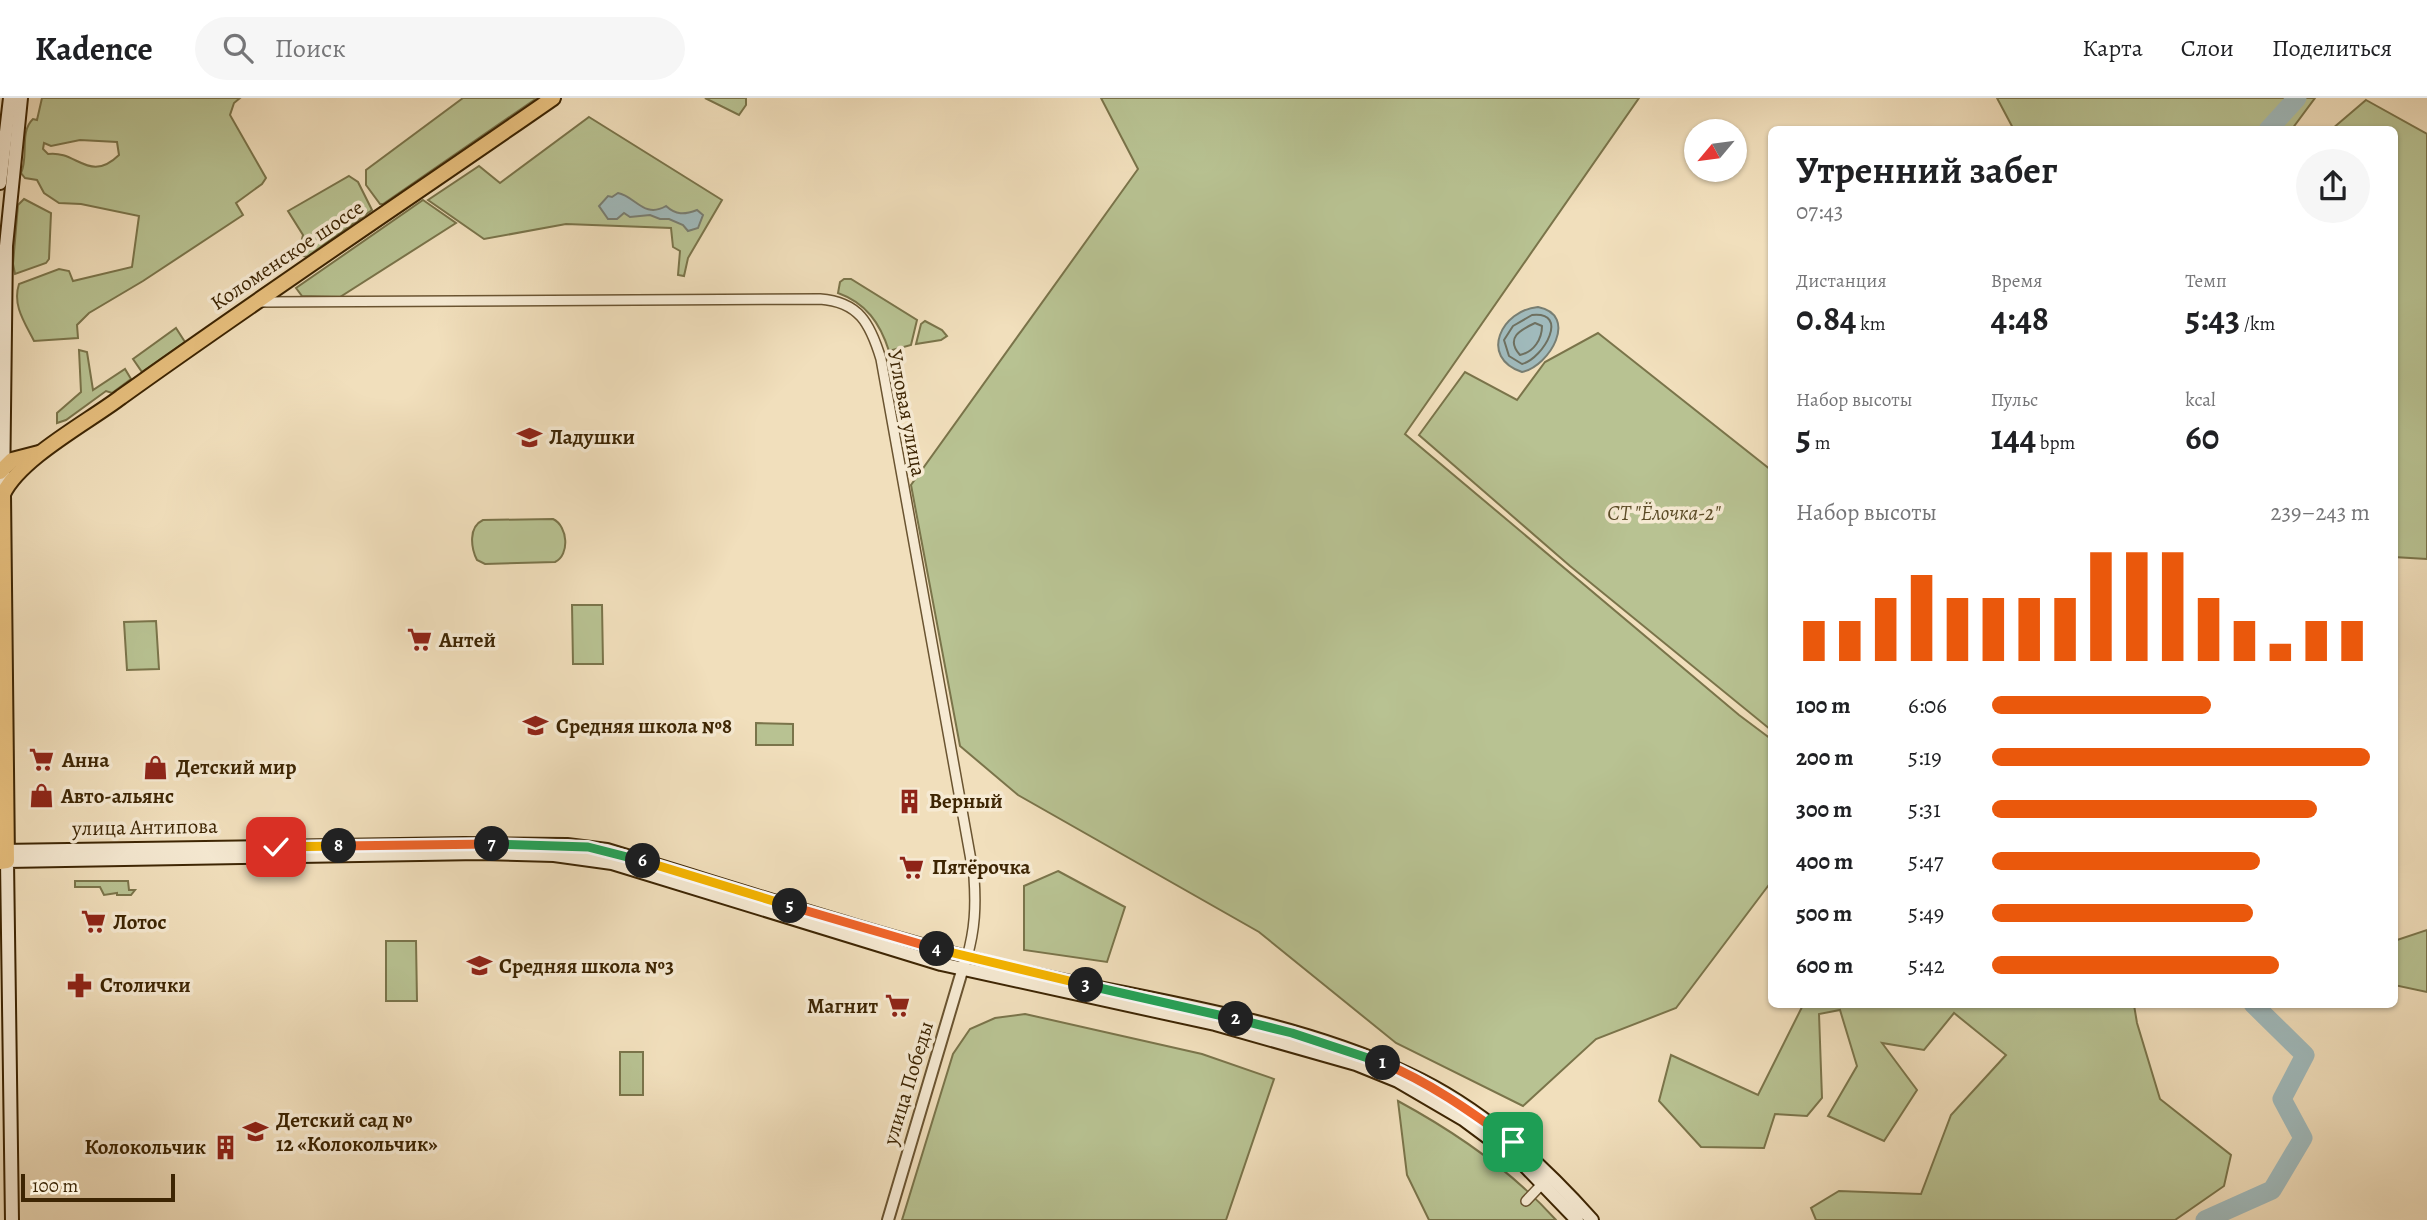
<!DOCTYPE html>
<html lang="ru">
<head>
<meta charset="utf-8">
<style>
	:root { --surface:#fff; --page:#f6f6f6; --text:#202124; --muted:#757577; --line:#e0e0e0; --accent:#ea580c }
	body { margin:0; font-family:Alegreya,serif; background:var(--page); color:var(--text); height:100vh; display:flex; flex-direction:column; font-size:26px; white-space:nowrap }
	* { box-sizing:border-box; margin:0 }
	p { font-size:23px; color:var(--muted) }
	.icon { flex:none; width:38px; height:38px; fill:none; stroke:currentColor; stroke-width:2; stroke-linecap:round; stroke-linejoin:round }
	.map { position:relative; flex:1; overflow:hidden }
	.details { position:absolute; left:1768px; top:28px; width:630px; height:882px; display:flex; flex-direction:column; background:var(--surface); border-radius:10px; box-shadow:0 2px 5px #0004 }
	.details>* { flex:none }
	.needle { width:46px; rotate:241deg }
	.buttons { position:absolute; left:1684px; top:21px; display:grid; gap:14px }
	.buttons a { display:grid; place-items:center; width:63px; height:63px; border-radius:50%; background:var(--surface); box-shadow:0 2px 5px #0004; font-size:35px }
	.scale { position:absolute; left:21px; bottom:18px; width:154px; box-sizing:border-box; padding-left:7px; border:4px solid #3d2503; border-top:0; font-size:19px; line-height:24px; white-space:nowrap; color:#3d2503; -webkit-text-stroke:5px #f6ead3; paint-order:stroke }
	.pin { position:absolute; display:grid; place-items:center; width:60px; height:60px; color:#fff; margin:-30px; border-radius:14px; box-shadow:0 4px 10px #0006 }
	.km { position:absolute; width:35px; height:35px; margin:-18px; border-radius:50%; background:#222; color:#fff; font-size:19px; line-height:35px; text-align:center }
	.round { display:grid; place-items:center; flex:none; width:74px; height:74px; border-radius:37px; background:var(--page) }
	.summary { display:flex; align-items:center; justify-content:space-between; height:119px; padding:0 28px }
	h1 { font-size:38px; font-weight:700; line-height:52px }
	.stats { display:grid; grid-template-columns:repeat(3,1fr); gap:10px; height:119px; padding:7px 28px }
	.stats div { display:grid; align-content:center }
	.stats b { font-size:35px; font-weight:700 }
	.stats small { font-size:19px; font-weight:400 }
	.stats p { font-size:19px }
	.chart { height:196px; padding:14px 28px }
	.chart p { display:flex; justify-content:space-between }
	.chart svg { width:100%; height:126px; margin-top:7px; stroke:var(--accent); stroke-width:6 }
	ul { padding:0 28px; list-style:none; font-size:23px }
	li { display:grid; grid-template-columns:112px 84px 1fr; align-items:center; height:52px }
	li i { height:18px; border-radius:9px; background:var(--accent) }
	header { display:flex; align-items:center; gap:42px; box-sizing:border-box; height:98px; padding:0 35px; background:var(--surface); border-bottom:2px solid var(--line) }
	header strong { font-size:33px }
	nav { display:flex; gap:38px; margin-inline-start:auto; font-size:24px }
	.search { width:490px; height:63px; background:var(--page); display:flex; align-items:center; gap:18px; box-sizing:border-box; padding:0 24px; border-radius:38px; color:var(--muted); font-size:26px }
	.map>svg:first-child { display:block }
	.green { fill:#b8c292; stroke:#7a744a; stroke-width:2; fill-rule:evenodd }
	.water { fill:#a0babc; stroke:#787e72; stroke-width:2 }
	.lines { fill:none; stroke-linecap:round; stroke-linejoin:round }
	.shore { stroke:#6e7060; stroke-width:2 }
	.river { stroke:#a0babc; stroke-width:19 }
	.minor-casing { stroke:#6a5431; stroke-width:12 }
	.tertiary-casing { stroke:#6a5431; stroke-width:14 }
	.secondary-casing { stroke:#3d2503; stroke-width:16 }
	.primary-casing { stroke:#3d2503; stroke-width:18 }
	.minor { stroke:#f6ead3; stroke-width:9 }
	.tertiary { stroke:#f6ead3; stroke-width:10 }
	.secondary { stroke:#f6ead3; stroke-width:12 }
	.primary { stroke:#e8c07e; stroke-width:14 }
	.split-1-casing { stroke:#fff; stroke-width:14 }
	.split-2-casing { stroke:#fff; stroke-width:14 }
	.split-3-casing { stroke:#fff; stroke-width:14 }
	.split-4-casing { stroke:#fff; stroke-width:14 }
	.split-5-casing { stroke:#fff; stroke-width:14 }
	.split-6-casing { stroke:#fff; stroke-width:14 }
	.split-7-casing { stroke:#fff; stroke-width:14 }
	.split-8-casing { stroke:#fff; stroke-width:14 }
	.split-9-casing { stroke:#fff; stroke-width:14 }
	.split-1 { stroke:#f0652b; stroke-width:9 }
	.split-2 { stroke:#22a559; stroke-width:9 }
	.split-3 { stroke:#22a559; stroke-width:9 }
	.split-4 { stroke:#f5b400; stroke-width:9 }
	.split-5 { stroke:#f0652b; stroke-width:9 }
	.split-6 { stroke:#f5b400; stroke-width:9 }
	.split-7 { stroke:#22a559; stroke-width:9 }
	.split-8 { stroke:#f0652b; stroke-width:9 }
	.split-9 { stroke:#f5b400; stroke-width:9 }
	.labels { text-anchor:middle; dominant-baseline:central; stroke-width:7; stroke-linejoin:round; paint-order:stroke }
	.street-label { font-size:21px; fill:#3d2503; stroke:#f6ead3 }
	.poi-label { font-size:21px; font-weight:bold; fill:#3d2503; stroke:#f6ead3; text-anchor:start }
	.park-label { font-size:21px; font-style:italic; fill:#5c4c27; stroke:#f6ead3 }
</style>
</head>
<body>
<header>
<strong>Kadence</strong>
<div class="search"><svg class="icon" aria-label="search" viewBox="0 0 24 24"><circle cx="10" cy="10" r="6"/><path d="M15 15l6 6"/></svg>Поиск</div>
<nav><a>Карта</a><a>Слои</a><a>Поделиться</a></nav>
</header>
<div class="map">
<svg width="2427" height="1122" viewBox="0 0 2427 1122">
	<rect width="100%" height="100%" fill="#f1dfbc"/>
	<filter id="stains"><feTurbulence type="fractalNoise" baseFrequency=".00286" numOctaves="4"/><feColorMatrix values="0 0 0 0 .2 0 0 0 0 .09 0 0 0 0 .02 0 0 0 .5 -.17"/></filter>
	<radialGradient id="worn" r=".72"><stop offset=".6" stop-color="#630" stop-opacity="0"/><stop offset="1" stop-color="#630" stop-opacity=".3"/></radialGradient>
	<g class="green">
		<path d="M 42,0 L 240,0 L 234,5 L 230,17 L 266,80 L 262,86 L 236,105 L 243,117 L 143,183 L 89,215 L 77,227 L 78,240 L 34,243 C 25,225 12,207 19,186 L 59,171 L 69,173 L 73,183 L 132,169 L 139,118 L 81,106 L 59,105 L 44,95 L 37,82 L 25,80 L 21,75 C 29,58 19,34 33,21 L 37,22 ZM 80,42 L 117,44 L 119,57 C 89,86 77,52 48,56 L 43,51 L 44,45 L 51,48 Z"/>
		<path d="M 463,0 L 537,0 L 383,106 L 380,106 L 366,87 L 366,72 Z"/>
		<path d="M 705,0 L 746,0 L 746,7 L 739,17 Z"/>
		<path d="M 1101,0 L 1639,0 L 1405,336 L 1739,617 L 1771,641 L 1771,784 L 1676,910 L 1596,941 L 1523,1008 L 1396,945 L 1259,834 L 1018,697 L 960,648 L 911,387 L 1138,71 Z"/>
		<path d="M 1997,0 L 2315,0 L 2292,31 L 2014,32 Z"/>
		<path d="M 2366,2 L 2427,36 L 2427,461 L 2394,459 L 2394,32 L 2332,31 Z"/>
		<path d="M 589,19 L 722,102 L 688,160 L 684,178 L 678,177 L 680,153 L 673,149 L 671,130 L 566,126 L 484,141 L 428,102 L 479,68 L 500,85 Z"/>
		<path d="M 349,78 L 358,84 L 372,112 L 307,159 L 303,158 L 300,149 L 303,137 L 288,113 Z"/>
		<path d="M 24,101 L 51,115 L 49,161 L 46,165 L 15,176 L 13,166 L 18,107 Z"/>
		<path d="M 423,102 L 456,125 L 340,199 L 302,198 L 296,190 Z"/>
		<path d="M 844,181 L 851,181 L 917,222 L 911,247 L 889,253 C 880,225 866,205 838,195 L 840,184 Z"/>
		<path d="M 925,223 L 942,232 L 947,238 L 941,242 L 916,246 L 921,226 Z"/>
		<path d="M 176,230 L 185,244 L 142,274 L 133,261 Z"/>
		<path d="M 1598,235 L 1771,372 L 1771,632 L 1570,468 L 1419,337 L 1465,274 L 1517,302 L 1545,264 Z"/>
		<path d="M 79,252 L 87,254 L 93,292 L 125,271 L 131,281 L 112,295 L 106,293 L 66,322 L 57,325 L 57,315 L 81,294 Z"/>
		<path d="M 553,421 C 568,428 570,457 555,464 L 485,466 L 477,462 C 471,450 468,429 483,422 Z"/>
		<path d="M 572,507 L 602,507 L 603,566 L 573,566 Z"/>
		<path d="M 156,523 L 159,571 L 127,572 L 124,524 Z"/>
		<path d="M 756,625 L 793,626 L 793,647 L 756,647 Z"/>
		<path d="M 1058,773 L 1125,809 L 1107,864 L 1024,852 L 1024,788 Z"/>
		<path d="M 75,783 L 128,783 L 129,792 L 135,792 L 131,797 L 117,797 L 117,795 L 104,797 L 100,789 L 75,789 Z"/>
		<path d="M 2427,832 L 2427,894 L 2394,887 L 2394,843 Z"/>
		<path d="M 386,843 L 416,843 L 417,903 L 386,903 Z"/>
		<path d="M 1803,907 L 2134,907 L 2137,925 L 2160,1001 L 2231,1057 L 2224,1088 L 2175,1122 L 1816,1122 L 1811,1110 L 1839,1093 L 1921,1096 L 1951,1017 L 2006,957 L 1954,915 L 1924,952 L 1882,945 L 1917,992 L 1884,1043 L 1828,1018 L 1857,968 L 1840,912 L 1819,916 L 1822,1000 L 1807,1018 L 1775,1016 L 1764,1050 L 1701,1049 L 1659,1003 L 1671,957 L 1758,997 Z"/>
		<path d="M 1025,916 L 1202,956 L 1274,981 L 1226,1122 L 902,1122 L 953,956 L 970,931 L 995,920 Z"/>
		<rect x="620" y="954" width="23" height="43"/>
		<path d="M 1398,1003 C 1457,1035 1511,1072 1556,1122 L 1429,1122 L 1407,1077 Z"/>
	</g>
	<g class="water">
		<path d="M 618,95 C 635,98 644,121 666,108 C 676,117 684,117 697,112 L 703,117 L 698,130 L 688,133 L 683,127 L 669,121 L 660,121 L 650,117 L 630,119 L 624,115 L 617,121 L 608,121 L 599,108 L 608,98 L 612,99 Z"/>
		<path d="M 1538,209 C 1579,217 1550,268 1522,274 C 1478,259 1502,212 1538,209 Z"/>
	</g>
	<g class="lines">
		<g class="shore">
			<path d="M 1532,217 C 1570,213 1544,260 1522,266 L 1509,258 L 1504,242 L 1513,228 Z"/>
			<path d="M 1535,225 L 1542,228 C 1542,241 1534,254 1520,257 C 1505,240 1520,232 1535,225 Z"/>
		</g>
		<g class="river">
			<path d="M 2268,32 L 2297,0"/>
			<path d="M 2205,1122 L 2272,1092 L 2303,1040 L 2282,1001 L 2305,957 L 2253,906"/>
		</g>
		<defs>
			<g id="minor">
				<path d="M 260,204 L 820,201 C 859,204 870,225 881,261 L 974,779 C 976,808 975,831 967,859"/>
				<path d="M 1526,1103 L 1543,1085"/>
			</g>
			<path id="tertiary" d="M 888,1122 L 965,863"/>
			<g id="secondary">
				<path d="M 0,85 L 10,0"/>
				<path d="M 3,396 L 6,148 L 21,0"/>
				<path d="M 0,753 L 464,746 L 567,747 L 607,752 C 739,792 870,835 1004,869 C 1138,902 1282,917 1408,976 C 1480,1009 1540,1064 1592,1122"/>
				<path d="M 12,1122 L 7,763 L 480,755 L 554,757 L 612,765 L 941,866 L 1215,926 L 1356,966 L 1398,983 L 1463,1021 L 1521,1064 L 1577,1122"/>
			</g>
			<g id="primary">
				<path d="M 0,374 L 12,362 L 39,355"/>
				<path d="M 0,764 L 7,763 L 3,396 C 20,360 88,324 121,299 C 263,197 409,100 553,0"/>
			</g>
		</defs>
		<use href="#minor" class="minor-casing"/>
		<use href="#tertiary" class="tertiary-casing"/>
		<use href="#secondary" class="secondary-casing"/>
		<use href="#primary" class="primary-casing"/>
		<use href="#minor" class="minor"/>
		<use href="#tertiary" class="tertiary"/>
		<use href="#secondary" class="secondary"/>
		<use href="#primary" class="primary"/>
	</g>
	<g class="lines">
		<defs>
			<path id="split-1" d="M 1383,965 C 1431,985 1471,1014 1513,1044"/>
			<path id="split-2" d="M 1236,921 L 1292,935 L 1383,965"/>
			<path id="split-3" d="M 1086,887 L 1236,921"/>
			<path id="split-4" d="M 937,851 L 1086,887"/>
			<path id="split-5" d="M 790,808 L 937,851"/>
			<path id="split-6" d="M 643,763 L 790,808"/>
			<path id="split-7" d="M 492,746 L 588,749 L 643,763"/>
			<path id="split-8" d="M 339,748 L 492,746"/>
			<path id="split-9" d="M 276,749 L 339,748"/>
		</defs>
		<use href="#split-1" class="split-1-casing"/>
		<use href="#split-2" class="split-2-casing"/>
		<use href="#split-3" class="split-3-casing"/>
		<use href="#split-4" class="split-4-casing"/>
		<use href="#split-5" class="split-5-casing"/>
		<use href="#split-6" class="split-6-casing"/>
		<use href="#split-7" class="split-7-casing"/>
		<use href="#split-8" class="split-8-casing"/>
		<use href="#split-9" class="split-9-casing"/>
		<use href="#split-1" class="split-1"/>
		<use href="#split-2" class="split-2"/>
		<use href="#split-3" class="split-3"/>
		<use href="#split-4" class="split-4"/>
		<use href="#split-5" class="split-5"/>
		<use href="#split-6" class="split-6"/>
		<use href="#split-7" class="split-7"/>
		<use href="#split-8" class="split-8"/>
		<use href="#split-9" class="split-9"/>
	</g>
	<defs>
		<symbol id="school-bare" viewBox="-9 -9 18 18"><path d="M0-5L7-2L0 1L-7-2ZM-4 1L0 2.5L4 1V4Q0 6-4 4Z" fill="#8f2418" stroke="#f6ead3" stroke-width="2.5" paint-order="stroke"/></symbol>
		<symbol id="supermarket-bare" viewBox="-9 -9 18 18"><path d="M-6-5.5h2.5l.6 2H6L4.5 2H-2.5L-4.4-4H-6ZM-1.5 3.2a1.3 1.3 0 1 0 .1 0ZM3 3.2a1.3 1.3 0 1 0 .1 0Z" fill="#8f2418" stroke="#f6ead3" stroke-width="2.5" paint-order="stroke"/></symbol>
		<symbol id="shop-bare" viewBox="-9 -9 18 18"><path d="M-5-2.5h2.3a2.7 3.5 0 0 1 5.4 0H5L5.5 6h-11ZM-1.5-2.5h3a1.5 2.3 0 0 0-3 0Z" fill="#8f2418" stroke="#f6ead3" stroke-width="2.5" paint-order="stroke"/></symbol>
		<symbol id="building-bare" viewBox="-9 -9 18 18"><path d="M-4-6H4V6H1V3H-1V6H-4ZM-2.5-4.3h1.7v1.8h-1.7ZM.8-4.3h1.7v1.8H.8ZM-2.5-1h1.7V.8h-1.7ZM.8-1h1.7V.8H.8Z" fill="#8f2418" stroke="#f6ead3" stroke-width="2.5" paint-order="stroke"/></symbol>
		<symbol id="pharmacy-bare" viewBox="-9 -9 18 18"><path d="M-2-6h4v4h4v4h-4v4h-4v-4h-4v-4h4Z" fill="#8f2418" stroke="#f6ead3" stroke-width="2.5" paint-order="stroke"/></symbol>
	</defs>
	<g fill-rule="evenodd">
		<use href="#school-bare" x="512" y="322" width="35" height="35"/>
		<use href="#supermarket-bare" x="402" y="524" width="35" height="35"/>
		<use href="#school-bare" x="518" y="610" width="35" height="35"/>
		<use href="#supermarket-bare" x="24" y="644" width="35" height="35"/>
		<use href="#shop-bare" x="138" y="652" width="35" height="35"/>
		<use href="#shop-bare" x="24" y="680" width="35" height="35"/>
		<use href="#building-bare" x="892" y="686" width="35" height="35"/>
		<use href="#supermarket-bare" x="894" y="752" width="35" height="35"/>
		<use href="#supermarket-bare" x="76" y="806" width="35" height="35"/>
		<use href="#school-bare" x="462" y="850" width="35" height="35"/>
		<use href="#pharmacy-bare" x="62" y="870" width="35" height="35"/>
		<use href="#supermarket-bare" x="880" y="890" width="35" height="35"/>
		<use href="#school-bare" x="238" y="1016" width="35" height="35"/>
		<use href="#building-bare" x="208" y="1032" width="35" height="35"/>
	</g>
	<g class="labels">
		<g class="street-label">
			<text transform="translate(287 157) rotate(-34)">Коломенское шоссе</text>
			<text transform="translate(907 315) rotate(79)">Угловая улица</text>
			<text transform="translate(145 729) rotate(-1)">улица Антипова</text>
			<text transform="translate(908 985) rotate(-73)">улица Победы</text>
		</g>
		<g class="poi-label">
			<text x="549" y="339">Ладушки</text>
			<text x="439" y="542">Антей</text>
			<text x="556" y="628">Средняя школа №8</text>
			<text x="62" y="662">Анна</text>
			<text x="176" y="669">Детский мир</text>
			<text x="61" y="698">Авто-альянс</text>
			<text x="929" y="703">Верный</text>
			<text x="932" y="769">Пятёрочка</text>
			<text x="113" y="824">Лотос</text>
			<text x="499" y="868">Средняя школа №3</text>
			<text x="100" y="887">Столички</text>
			<text x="878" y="908" text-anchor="end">Магнит</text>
			<text x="276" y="1022">Детский сад №<tspan x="276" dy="24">12 «Колокольчик»</tspan></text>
			<text x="206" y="1049" text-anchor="end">Колокольчик</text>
		</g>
		<g class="park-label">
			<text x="1664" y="415">СТ "Ёлочка-2"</text>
		</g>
	</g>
	<rect width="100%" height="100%" filter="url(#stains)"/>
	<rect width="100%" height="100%" fill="url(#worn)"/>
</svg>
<div class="buttons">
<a><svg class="needle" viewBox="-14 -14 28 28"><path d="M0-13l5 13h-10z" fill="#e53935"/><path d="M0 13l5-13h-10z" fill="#757577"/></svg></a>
</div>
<div class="scale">100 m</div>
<div class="pin" style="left:1513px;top:1044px;background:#1e9e55"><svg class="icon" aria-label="arrive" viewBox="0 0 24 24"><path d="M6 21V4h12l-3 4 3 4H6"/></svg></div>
<div class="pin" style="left:276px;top:749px;background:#d93025"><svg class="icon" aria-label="check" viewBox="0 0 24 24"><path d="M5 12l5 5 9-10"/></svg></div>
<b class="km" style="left:1383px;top:965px">1</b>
<b class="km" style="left:1236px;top:921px">2</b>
<b class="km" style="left:1086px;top:887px">3</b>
<b class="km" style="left:937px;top:851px">4</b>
<b class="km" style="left:790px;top:808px">5</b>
<b class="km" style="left:643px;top:763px">6</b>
<b class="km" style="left:492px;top:746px">7</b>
<b class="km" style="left:339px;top:748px">8</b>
<section class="details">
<div class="summary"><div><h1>Утренний забег</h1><p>07:43</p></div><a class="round"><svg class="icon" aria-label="share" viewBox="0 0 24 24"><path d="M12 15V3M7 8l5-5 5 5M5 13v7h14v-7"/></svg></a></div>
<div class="stats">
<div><p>Дистанция</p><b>0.84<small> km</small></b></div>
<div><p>Время</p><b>4:48</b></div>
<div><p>Темп</p><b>5:43<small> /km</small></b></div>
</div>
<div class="stats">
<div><p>Набор высоты</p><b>5<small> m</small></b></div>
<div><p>Пульс</p><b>144<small> bpm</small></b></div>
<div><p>kcal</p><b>60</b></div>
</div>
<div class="chart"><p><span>Набор высоты</span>239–243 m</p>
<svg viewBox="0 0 160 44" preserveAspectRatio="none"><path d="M5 44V30M15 44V30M25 44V22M35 44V14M45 44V22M55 44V22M65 44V22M75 44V22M85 44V6M95 44V6M105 44V6M115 44V22M125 44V30M135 44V38M145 44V30M155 44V30"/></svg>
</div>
<ul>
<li><b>100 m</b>6:06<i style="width:58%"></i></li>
<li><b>200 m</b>5:19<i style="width:100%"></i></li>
<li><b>300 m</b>5:31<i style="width:86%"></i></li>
<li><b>400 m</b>5:47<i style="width:71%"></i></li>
<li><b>500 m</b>5:49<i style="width:69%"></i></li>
<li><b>600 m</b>5:42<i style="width:76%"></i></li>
</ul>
</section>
</div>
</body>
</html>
